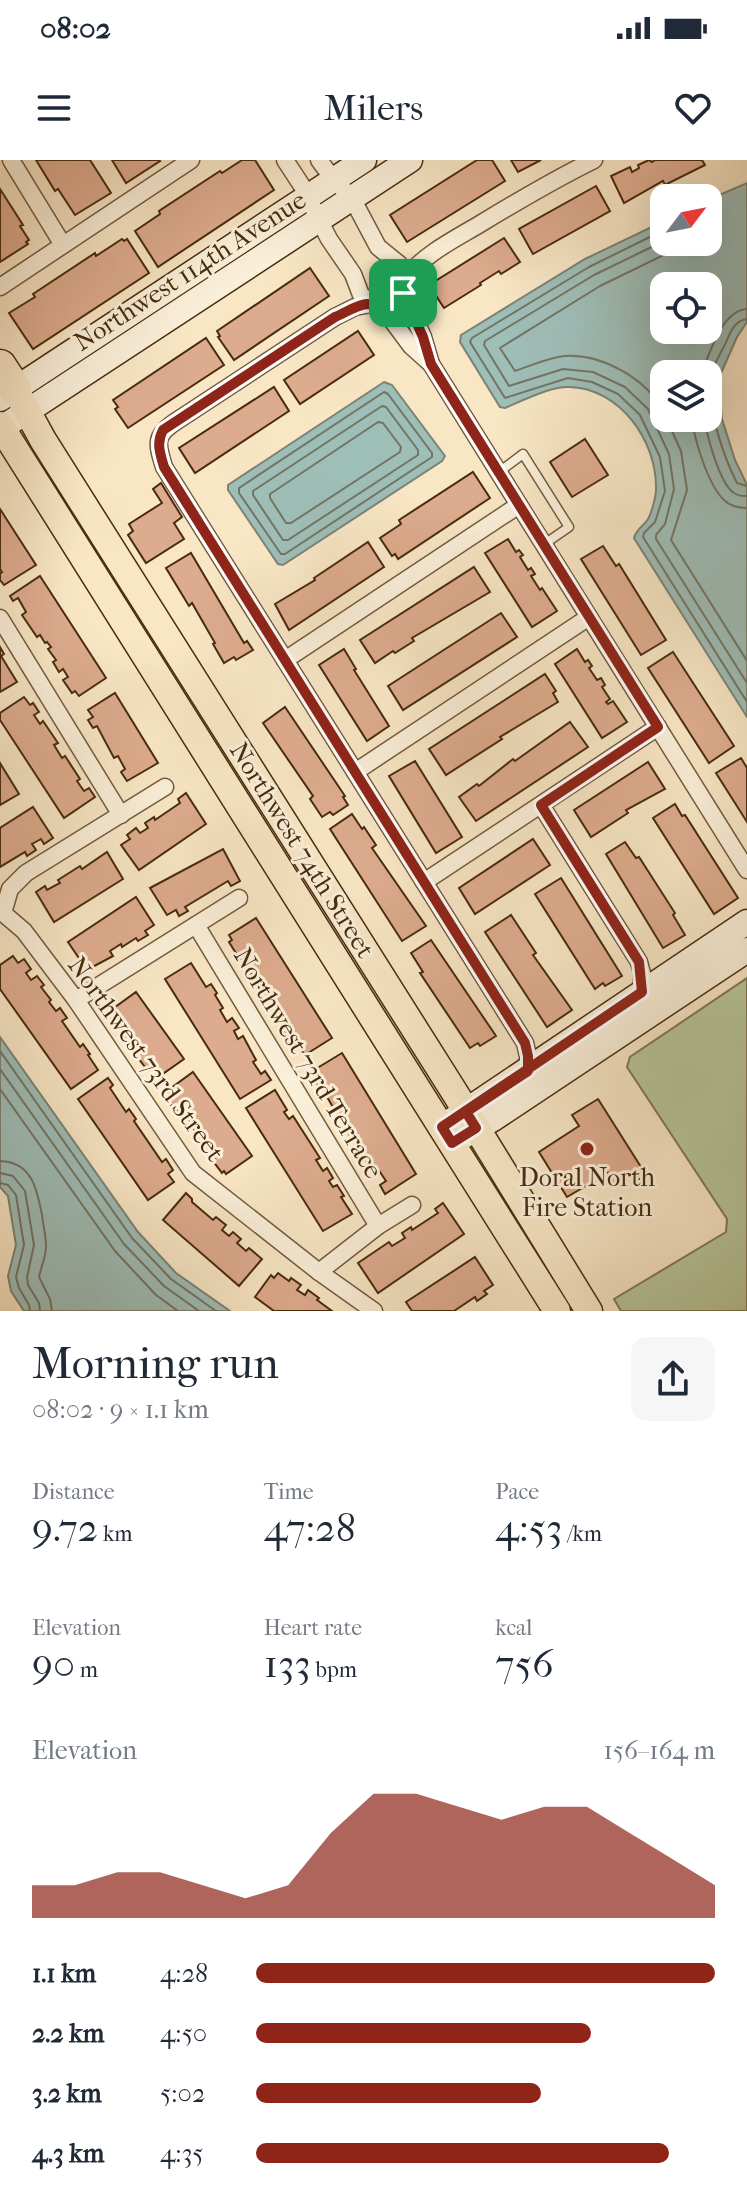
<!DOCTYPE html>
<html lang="en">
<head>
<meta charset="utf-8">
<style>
	:root { --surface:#fff; --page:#f6f6f7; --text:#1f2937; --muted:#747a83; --accent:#8f2418 }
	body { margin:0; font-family:"IM FELL French Canon",serif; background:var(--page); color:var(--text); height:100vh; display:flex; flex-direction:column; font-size:30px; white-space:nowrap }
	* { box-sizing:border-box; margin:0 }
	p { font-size:26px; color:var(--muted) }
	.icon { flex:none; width:44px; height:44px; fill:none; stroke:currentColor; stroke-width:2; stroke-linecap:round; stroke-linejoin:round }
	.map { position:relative; height:1151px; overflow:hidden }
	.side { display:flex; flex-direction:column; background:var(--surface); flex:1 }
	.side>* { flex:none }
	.needle { width:52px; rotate:58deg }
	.fabs { position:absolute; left:650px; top:24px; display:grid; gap:16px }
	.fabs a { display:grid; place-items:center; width:72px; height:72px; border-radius:16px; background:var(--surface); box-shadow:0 8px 32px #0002; font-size:40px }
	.pin { position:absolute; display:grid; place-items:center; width:68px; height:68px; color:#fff; margin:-34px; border-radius:16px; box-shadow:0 4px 12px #0006 }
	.round { display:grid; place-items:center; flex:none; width:84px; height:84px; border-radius:16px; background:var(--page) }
	.summary { display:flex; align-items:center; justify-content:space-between; height:136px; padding:0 32px }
	h1 { font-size:44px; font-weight:600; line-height:60px }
	.figures { display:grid; grid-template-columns:repeat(3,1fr); gap:12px; height:136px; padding:8px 32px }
	.figures div { display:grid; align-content:center }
	.figures b { font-size:40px; font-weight:600 }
	.figures small { font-size:22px; font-weight:400 }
	.figures p { font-size:22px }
	.chart { height:224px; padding:16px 32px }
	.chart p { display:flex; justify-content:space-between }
	.chart svg { width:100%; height:144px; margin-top:8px; fill:var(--accent); opacity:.7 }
	ul { padding:0 32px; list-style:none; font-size:26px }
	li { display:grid; grid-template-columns:128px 96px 1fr; align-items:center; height:60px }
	li i { height:20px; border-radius:10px; background:var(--accent) }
	.status { display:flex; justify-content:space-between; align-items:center; height:56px; padding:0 40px; background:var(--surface); direction:ltr }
	.status svg { height:22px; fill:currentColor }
	header { display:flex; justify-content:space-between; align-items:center; height:104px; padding:0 32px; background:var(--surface); font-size:36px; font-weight:600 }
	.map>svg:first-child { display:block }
	.green { fill:#b7c699; stroke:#807854; stroke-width:2 }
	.water { fill:#9ebeb8; stroke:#7c8374; stroke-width:2; fill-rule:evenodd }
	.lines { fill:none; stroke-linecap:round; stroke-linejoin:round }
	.shore { stroke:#737463; stroke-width:2 }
	.building { fill:#ddab8d; stroke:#482b0e; stroke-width:2 }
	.lane-casing { stroke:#745a3c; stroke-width:11 }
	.street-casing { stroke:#745a3c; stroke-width:19 }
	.secondary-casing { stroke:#482b0e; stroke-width:27 }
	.primary-casing { stroke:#482b0e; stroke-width:29 }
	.highway-casing { stroke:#482b0e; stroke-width:35 }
	.lane { stroke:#faefd9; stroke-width:8 }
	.street { stroke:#faefd9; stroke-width:16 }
	.secondary { stroke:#faefd9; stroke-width:24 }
	.primary { stroke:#f8e6c5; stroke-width:26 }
	.highway { stroke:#f8e6c5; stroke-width:32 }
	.route-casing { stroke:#fff; stroke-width:16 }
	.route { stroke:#8f2418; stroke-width:10 }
	.poi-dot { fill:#8f2418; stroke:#faefd9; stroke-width:3 }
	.labels { text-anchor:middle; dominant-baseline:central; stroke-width:6; stroke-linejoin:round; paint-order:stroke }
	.street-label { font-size:26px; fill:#482b0e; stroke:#faefd9 }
	.poi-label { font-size:26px; fill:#482b0e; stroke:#faefd9 }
</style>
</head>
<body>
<div class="status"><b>08:02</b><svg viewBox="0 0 49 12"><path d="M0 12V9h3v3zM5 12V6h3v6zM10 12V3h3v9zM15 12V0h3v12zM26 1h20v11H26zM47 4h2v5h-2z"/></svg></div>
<header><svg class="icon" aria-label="menu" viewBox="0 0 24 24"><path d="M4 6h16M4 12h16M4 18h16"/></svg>Milers<svg class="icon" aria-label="heart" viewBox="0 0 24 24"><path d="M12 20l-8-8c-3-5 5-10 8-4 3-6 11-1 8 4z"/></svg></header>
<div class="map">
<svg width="747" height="1151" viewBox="0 0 747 1151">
	<rect width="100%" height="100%" fill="#f8e6c5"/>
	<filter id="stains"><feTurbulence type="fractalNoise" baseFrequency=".0025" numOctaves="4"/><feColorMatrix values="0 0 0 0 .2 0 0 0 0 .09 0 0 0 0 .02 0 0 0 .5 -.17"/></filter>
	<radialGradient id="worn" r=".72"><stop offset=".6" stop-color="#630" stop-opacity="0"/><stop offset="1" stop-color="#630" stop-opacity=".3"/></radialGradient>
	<path class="green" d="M 747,818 L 747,1151 L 621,1151 L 614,1139 L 726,1072 L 727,1059 L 627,907 L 630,897 Z"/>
	<g class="water">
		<path d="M 747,23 L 747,162 L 737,177 L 718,220 L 722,259 L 735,300 L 747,325 L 747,557 L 634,378 C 637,368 643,367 648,359 C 652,352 656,336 656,329 C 657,281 620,228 569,227 C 551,226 522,241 505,248 L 500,247 L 460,182 L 461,175 L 585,99 L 664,61 L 664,82 L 708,82 L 708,40 ZM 664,126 L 708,126 L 708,170 L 664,170 ZM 664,214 L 708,214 L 708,258 L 664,258 Z"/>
		<path d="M 384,222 L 392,225 L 445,296 L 442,301 L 283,405 L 278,404 L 228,330 L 228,325 Z"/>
		<path d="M 0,877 L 138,1072 L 176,1113 L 230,1151 L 24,1151 L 11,1131 L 8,1116 L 16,1085 L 8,1036 L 0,1027 Z"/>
	</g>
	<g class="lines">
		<g class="shore">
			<path d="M 664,70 L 589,107 L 472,178 L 470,182 L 505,238 L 568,218 L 592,222 L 618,234 L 640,255 L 660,297 L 665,331 L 655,362 L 644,373 L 643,377 L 747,542"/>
			<path d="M 664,81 L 594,115 L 485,181 L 484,185 L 509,226 L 563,209 L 593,212 L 625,227 L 648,249 L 669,294 L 674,329 L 665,364 L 656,375 L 656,379 L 747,523"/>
			<path d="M 747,159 C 736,160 731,170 727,180 C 722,192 711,207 710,220 C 707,248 724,298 737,323 L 747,326"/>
			<path d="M 701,214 C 710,193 722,150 747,149"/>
			<path d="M 384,232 L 388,234 L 432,293 L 432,297 L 285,394 L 281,394 L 239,333 L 239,328 Z"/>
			<path d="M 382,246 L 386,247 L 418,290 L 418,295 L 288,380 L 283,380 L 253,335 L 253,331 Z"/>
			<path d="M 664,253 C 648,219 601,193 564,196 C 547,198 530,206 515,211 L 500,188 L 600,126 L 676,89 L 685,82"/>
			<path d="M 666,258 L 681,291 L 687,330 L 671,380 L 747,501"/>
			<path d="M 692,258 C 694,279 708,325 724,340 C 730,346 738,348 747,348"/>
			<path d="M 704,258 C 707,275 719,323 734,333 C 739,336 741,336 747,336"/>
			<path d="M 378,262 L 383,263 L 401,287 L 400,292 L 291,363 L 286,363 L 270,338 L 270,334 Z"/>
			<path d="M 0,891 L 132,1078 L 171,1119 L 216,1151"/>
			<path d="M 0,909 L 124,1084 L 164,1126 L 199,1151"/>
			<path d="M 0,929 L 115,1091 L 156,1135 L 178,1151"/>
			<path d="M 0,1001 C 32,1002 37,1029 42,1055 C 43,1065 46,1076 46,1086 C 46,1097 41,1107 39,1117 L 50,1139 L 52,1151"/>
			<path d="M 0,1013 L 13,1016 L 25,1031 L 34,1085 L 27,1117 L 28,1125 L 39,1143 L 40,1151"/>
			<path d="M 0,1023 L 8,1025 L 16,1035 L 24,1085 L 16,1117 L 19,1128 L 29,1145 L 30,1151"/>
		</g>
	</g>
	<g class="building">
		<path d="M 36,0 L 90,0 L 111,33 L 75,55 L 58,29 L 55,31 Z"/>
		<path d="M 112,0 L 159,0 L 160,1 L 126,23 Z"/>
		<path d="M 242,0 L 255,0 L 274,30 L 158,107 L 135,71 L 160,54 L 159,51 L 220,11 L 222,13 Z"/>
		<path d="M 477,0 L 492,0 L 505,21 L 407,82 L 390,55 Z"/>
		<path d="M 511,0 L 541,0 L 518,12 Z"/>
		<path d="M 649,0 L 652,2 L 655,0 L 702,0 L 705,5 L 665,25 L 663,21 L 624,43 L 611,16 L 630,7 L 632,12 L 639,8 L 638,5 Z"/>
		<path d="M 596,26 L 610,51 L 533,94 L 519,69 Z"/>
		<path d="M 0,29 L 23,65 L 20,66 L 29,80 L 26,82 L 28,84 L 0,102 Z"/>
		<path d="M 504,78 L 520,102 L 501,114 L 499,111 L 480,123 L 481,125 L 444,148 L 429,125 Z"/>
		<path d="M 122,79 L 124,81 L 127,79 L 149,113 L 33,189 L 9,153 L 35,137 L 33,134 L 95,93 L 96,96 Z"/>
		<path d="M 310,108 L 329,136 L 234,200 L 218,177 L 220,176 L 217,171 Z"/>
		<path d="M 358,171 L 374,195 L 300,244 L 284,220 Z"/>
		<path d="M 206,178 L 224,205 L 128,268 L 115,249 L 118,247 L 113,240 Z"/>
		<path d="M 274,227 L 289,251 L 195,313 L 179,288 Z"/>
		<path d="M 585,279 L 608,315 L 572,337 L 550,302 Z"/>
		<path d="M 473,312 L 490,338 L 398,399 L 395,394 L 392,396 L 380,378 L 401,364 L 399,360 Z"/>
		<path d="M 161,323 L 182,357 L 174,363 L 184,379 L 146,403 L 128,375 L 133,371 L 129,364 L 162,343 L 153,329 Z"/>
		<path d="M 0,349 L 36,405 L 4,425 L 0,420 L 0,413 L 2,412 L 0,409 Z"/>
		<path d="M 508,379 L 516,392 L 519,390 L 523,395 L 520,397 L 528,410 L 531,408 L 535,414 L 531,416 L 540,430 L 542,428 L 557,451 L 532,467 L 485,393 Z"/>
		<path d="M 368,382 L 384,407 L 289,470 L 275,444 L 315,420 L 314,418 Z"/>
		<path d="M 603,386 L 616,406 L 619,404 L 666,480 L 641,495 L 581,399 Z"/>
		<path d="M 191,393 L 244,483 L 247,481 L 253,490 L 236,500 L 234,497 L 224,503 L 213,484 L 215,483 L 192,443 L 189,446 L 166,408 Z"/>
		<path d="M 474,407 L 490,432 L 412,478 L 414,481 L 395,493 L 393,491 L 375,503 L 360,480 Z"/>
		<path d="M 40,416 L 106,518 L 79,536 L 75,531 L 72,533 L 63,520 L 68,517 L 63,509 L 59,512 L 53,502 L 56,500 L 48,489 L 51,487 L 47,482 L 45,483 L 40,475 L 37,477 L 22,455 L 26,452 L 18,438 L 13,441 L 10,436 Z"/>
		<path d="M 501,453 L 517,477 L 403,550 L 388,526 Z"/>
		<path d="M 0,487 L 4,494 L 1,496 L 17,522 L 0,532 Z"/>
		<path d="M 344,489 L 356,509 L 354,510 L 389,566 L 367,581 L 319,505 Z"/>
		<path d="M 577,489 L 585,502 L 588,500 L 592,506 L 589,508 L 597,520 L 601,518 L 605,525 L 602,527 L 610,539 L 606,542 L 608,544 L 613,541 L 627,562 L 602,578 L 555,504 Z"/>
		<path d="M 673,492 L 734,586 L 709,603 L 648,508 Z"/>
		<path d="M 545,514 L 556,531 L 553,533 L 558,542 L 500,577 L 502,579 L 446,615 L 429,589 Z"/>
		<path d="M 115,533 L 158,603 L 127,621 L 121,612 L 125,609 L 118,596 L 114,598 L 97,566 L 93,568 L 88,560 L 93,557 L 88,550 Z"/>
		<path d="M 24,537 L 30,545 L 33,543 L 39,552 L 34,555 L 40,564 L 43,561 L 58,583 L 54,585 L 62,598 L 65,596 L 80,619 L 77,621 L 84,631 L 89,628 L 95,637 L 64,658 L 0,560 L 0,553 Z"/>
		<path d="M 285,547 L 345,636 L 343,637 L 348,645 L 333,655 L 330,652 L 322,657 L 310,639 L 313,636 L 263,563 Z"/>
		<path d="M 570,562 L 588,587 L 476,661 L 459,637 L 477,624 L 479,626 L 513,599 L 515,601 Z"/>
		<path d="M 741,598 L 747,608 L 747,662 L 716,613 Z"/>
		<path d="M 415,601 L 462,677 L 436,693 L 389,616 Z"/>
		<path d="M 648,602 L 665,629 L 626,650 L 628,653 L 591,677 L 574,650 Z"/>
		<path d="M 0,603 L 19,634 L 0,645 Z"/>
		<path d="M 186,633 L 206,664 L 139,710 L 121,685 L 130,679 L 127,675 L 136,668 L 140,673 L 148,668 L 145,663 L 154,657 L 155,660 L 180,643 L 178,639 Z"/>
		<path d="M 675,644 L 682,656 L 685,655 L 738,738 L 714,754 L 653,658 Z"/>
		<path d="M 33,647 L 53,678 L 44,684 L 41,679 L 32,684 L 36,690 L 27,696 L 25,692 L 0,707 L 0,668 Z"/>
		<path d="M 352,654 L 362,669 L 364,667 L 376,685 L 372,688 L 426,766 L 402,781 L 330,669 Z"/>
		<path d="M 533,679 L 550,705 L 475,754 L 459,728 Z"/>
		<path d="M 625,682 L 636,698 L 639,697 L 675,753 L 673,755 L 685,775 L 663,788 L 606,694 Z"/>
		<path d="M 223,689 L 240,721 L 231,726 L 228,721 L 185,747 L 188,751 L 179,756 L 176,750 L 167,755 L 150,728 Z"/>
		<path d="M 107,692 L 123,719 L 54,762 L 36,732 L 45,726 L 47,730 L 60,723 L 58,720 L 80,706 L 82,709 Z"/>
		<path d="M 561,718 L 622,816 L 605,826 L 603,823 L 595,829 L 535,734 Z"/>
		<path d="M 136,737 L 154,765 L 145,771 L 148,775 L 138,781 L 136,778 L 122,787 L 121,784 L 110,791 L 113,796 L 87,810 L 68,782 Z"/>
		<path d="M 511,755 L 536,793 L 533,795 L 572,850 L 547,867 L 485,772 Z"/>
		<path d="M 256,758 L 332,878 L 305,895 L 299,886 L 295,889 L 283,869 L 285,868 L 282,865 L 286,863 L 280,853 L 276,856 L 269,845 L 273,843 L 266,832 L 262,835 L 256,820 L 254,822 L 250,815 L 254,813 L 246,801 L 242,803 L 229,782 L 232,780 L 229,775 Z"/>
		<path d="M 431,780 L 496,876 L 480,886 L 478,883 L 470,888 L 420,813 L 423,812 L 411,793 Z"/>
		<path d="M 13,796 L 18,803 L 24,799 L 31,809 L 26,813 L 31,820 L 37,816 L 44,825 L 41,827 L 51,840 L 49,842 L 56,851 L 60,848 L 67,858 L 62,861 L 80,887 L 83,884 L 90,894 L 88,895 L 98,910 L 71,929 L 0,829 L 0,805 Z"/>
		<path d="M 191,803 L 206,827 L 211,824 L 217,833 L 215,835 L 223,848 L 220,850 L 227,862 L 232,858 L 239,868 L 234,871 L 238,879 L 243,876 L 256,900 L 253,902 L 261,914 L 265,911 L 271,920 L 240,939 L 165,819 Z"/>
		<path d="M 136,832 L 184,899 L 157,918 L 151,909 L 148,911 L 132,890 L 137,887 L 134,883 L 131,886 L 122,874 L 128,870 L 118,857 L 113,861 L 107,853 Z"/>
		<path d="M 342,893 L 416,1014 L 385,1034 L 380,1025 L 386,1021 L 378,1009 L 373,1012 L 359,989 L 363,987 L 358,980 L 354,982 L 347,971 L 352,968 L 344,956 L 340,959 L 327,937 L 331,935 L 325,926 L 320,929 L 315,920 L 319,918 L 314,910 Z"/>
		<path d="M 193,912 L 252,996 L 226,1014 L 224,1011 L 222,1013 L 213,1001 L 215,999 L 212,994 L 209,996 L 200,985 L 194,976 L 197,974 L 191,965 L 188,967 L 181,958 L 184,957 L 179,949 L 175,952 L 168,941 L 172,938 L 167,931 Z"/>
		<path d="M 108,918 L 113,925 L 110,928 L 126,952 L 129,949 L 136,959 L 134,961 L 162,1002 L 166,999 L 173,1010 L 168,1014 L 174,1022 L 148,1040 L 78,939 Z"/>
		<path d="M 275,930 L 287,950 L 284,952 L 289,959 L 293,956 L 320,998 L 316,1000 L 323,1011 L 327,1008 L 333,1018 L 329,1021 L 333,1027 L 337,1025 L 344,1036 L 341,1037 L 352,1054 L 323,1071 L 246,948 Z"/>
		<path d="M 598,939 L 646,1015 L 635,1022 L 630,1014 L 614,1024 L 608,1013 L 567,1037 L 539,992 L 579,966 L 572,955 Z"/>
		<path d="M 186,1033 L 192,1039 L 192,1042 L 213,1060 L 216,1057 L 226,1065 L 222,1070 L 229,1076 L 233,1072 L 241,1079 L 237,1083 L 246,1091 L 249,1088 L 262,1099 L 239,1126 L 163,1060 Z"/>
		<path d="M 443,1043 L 464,1074 L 378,1133 L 358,1103 L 389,1082 L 392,1086 L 405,1078 L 402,1073 L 411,1067 L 412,1070 L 438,1053 L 435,1049 Z"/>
		<path d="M 475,1097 L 493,1125 L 484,1131 L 487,1134 L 477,1141 L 475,1137 L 454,1151 L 412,1151 L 406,1142 Z"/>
		<path d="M 278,1113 L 289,1121 L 291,1118 L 301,1125 L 297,1130 L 305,1135 L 308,1130 L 319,1138 L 317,1140 L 332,1151 L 274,1151 L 255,1137 L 271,1115 L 274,1118 Z"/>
	</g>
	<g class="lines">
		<defs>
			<path id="lane" d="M 499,312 L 523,294 L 569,367 L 543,385"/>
			<g id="street">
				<path d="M 11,0 L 63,85"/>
				<path d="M 285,0 L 302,26 L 329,79 L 353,114 L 361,135 L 388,155 L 411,186 L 431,204"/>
				<path d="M 319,0 L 333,19 L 352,38 L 378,87 L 399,104 L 405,113 L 406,123 L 403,133 L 423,177 L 431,204 L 747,710"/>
				<path d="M 406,118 C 424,94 455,79 480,64 C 518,41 555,19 594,0"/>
				<path d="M 0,127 L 191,0"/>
				<path d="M 371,144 L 355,147 L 335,157 L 175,262 C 154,276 157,284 164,307 L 525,883 L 528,896 L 528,911"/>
				<path d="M 0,458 L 121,655"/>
				<path d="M 285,500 L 519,345"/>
				<path d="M 355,612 L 589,457"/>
				<path d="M 541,645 L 639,802 L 642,813 L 642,832"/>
				<path d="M 424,722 L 658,567"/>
				<path d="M 3,753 L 24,771 L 76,840 L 193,1013 L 319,1112 L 374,1151"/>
				<path d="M 3,753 L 10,729 L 26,713 L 165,627"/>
				<path d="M 196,765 L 378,1066"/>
				<path d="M 76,840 L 239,738"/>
				<path d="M 319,1112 L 378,1066 L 412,1045"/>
			</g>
			<g id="secondary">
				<path d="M 0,239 L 364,0"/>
				<path d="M 0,269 L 410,0"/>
				<path d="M 442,967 L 747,762"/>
				<path d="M 452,983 L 493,959 L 747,790"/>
			</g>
			<g id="primary">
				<path d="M 15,229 L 43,280 L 455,933 L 589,1151"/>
				<path d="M 0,265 L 557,1151"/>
			</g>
			<path id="highway" d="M 0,206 L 15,229"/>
		</defs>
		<use href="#lane" class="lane-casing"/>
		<use href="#street" class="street-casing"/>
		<use href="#secondary" class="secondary-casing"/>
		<use href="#primary" class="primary-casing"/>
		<use href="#highway" class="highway-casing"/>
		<use href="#lane" class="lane"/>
		<use href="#street" class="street"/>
		<use href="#secondary" class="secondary"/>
		<use href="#primary" class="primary"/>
		<use href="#highway" class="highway"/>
	</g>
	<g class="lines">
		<defs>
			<path id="route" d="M 403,133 L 423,177 L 431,204 L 658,567 L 541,645 L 639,802 L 642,832 L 442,967 L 452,983 L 476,968 L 466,952 L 528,911 L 528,896 L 525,883 L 164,307 C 160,293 156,283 163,270 L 335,157 C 345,153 356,145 367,144 C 371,144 376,146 380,146 C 390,146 397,140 403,133"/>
		</defs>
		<use href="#route" class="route-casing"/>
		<use href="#route" class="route"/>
	</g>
	<circle class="poi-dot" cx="587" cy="989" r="8"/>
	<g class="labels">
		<g class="street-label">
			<text transform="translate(190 111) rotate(-33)">Northwest 114th Avenue</text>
			<text transform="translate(302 690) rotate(58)">Northwest 74th Street</text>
			<text transform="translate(146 899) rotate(54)">Northwest 73rd Street</text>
			<text transform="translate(308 903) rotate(59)">Northwest 73rd Terrace</text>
		</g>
		<g class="poi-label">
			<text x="587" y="1017">Doral North<tspan x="587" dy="30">Fire Station</tspan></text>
		</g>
	</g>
	<rect width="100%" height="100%" filter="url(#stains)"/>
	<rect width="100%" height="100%" fill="url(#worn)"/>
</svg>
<div class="fabs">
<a><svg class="needle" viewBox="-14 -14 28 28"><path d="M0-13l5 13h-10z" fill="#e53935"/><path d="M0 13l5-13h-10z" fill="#747a83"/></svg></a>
<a><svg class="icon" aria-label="locate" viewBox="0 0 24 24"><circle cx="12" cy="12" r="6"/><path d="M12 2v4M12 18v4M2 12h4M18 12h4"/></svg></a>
<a><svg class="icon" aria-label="layers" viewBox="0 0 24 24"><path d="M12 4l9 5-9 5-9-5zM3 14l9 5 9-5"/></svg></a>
</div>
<div class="pin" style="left:403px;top:133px;background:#1e9e55"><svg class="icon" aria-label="arrive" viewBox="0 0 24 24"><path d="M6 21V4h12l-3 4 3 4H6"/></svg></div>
</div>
<section class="side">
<div class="summary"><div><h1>Morning run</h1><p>08:02 · 9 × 1.1 km</p></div><a class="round"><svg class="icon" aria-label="share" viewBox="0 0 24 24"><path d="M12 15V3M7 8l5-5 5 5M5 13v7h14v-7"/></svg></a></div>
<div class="figures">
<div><p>Distance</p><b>9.72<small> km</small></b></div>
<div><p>Time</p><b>47:28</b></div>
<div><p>Pace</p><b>4:53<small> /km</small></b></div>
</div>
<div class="figures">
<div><p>Elevation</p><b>90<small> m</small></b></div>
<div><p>Heart rate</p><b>133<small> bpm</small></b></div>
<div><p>kcal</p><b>756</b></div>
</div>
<div class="chart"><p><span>Elevation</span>156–164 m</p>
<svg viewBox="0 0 160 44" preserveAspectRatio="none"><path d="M0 44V34L10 34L20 30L30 30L40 34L50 38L60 34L70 18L80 6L90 6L100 10L110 14L120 10L130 10L140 18L150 26L160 34V44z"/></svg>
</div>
<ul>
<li><b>1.1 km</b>4:28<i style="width:100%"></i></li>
<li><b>2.2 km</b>4:50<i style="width:73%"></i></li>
<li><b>3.2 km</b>5:02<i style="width:62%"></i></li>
<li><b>4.3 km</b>4:35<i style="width:90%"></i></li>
</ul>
</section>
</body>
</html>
